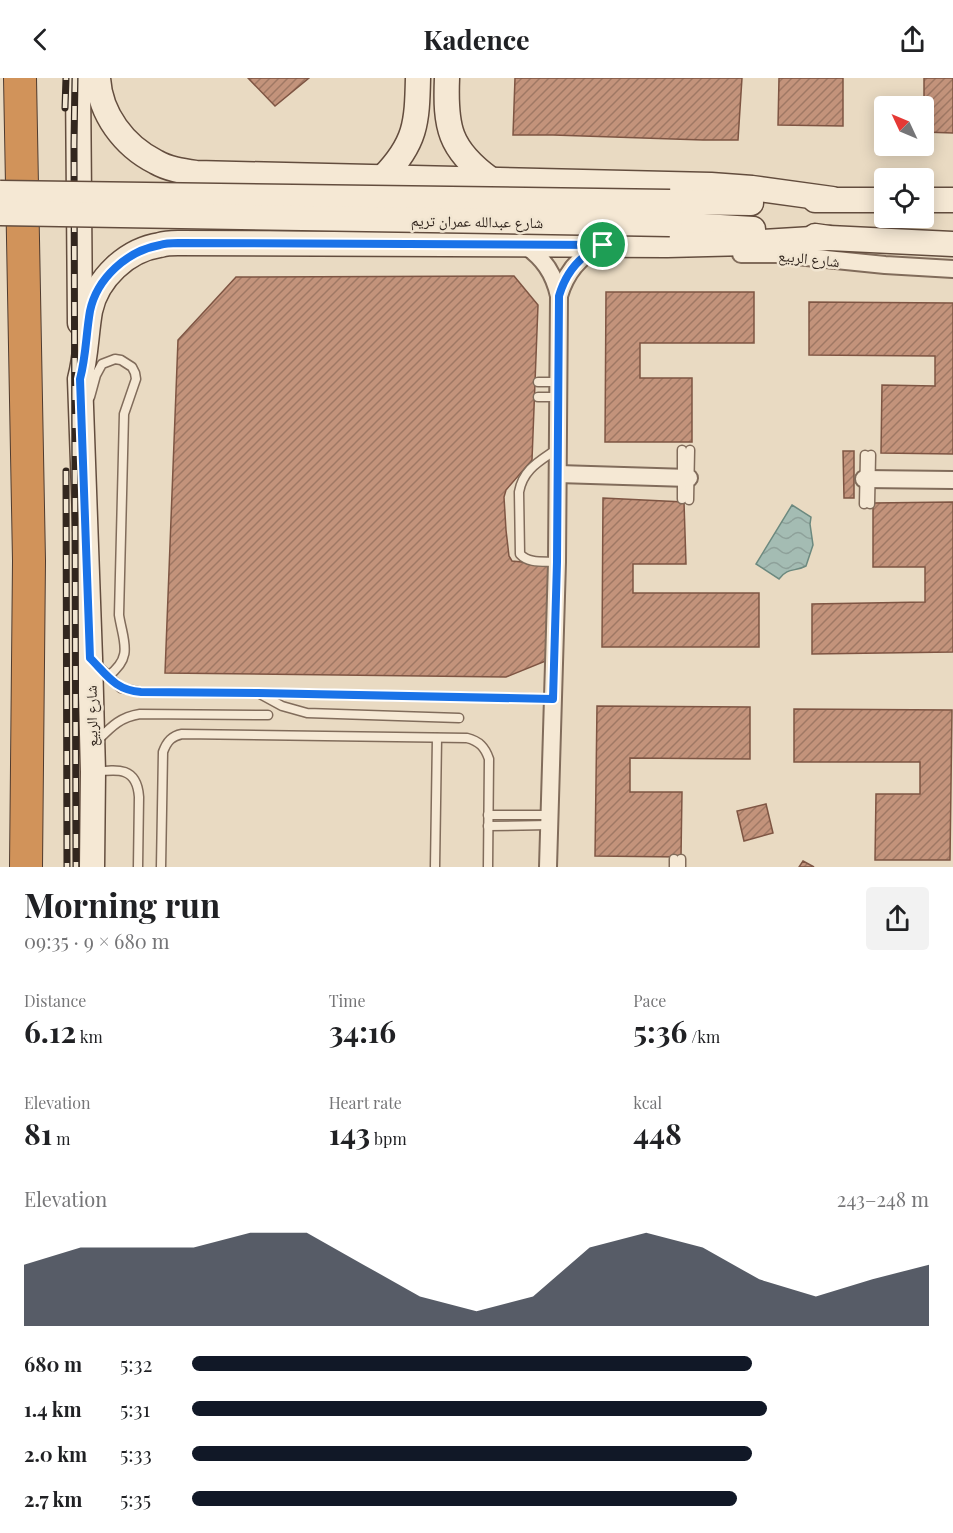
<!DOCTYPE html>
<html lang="en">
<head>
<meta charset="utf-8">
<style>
	:root { --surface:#fff; --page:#f2f2f2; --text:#202124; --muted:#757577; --accent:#111827 }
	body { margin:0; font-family:"Playfair Display","Noto Naskh Arabic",serif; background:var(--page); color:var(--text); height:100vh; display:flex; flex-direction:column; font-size:22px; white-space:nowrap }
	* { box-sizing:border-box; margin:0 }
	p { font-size:20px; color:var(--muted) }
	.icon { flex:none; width:33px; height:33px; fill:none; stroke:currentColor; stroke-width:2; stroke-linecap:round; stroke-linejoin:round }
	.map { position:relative; height:789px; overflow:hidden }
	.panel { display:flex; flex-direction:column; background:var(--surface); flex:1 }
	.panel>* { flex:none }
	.needle { width:39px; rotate:314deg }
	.controls { position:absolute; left:874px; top:18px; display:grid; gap:12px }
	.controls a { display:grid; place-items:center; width:60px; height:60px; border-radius:6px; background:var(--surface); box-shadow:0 3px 15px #0003; font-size:30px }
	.pin { position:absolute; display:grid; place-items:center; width:51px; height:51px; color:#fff; margin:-26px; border:3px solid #fff; border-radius:50%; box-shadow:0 2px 6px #0007 }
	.round { display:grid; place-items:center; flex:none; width:63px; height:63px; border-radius:6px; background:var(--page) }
	.head { display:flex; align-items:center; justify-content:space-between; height:102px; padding:0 24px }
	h1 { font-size:33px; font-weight:700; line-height:45px }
	.figures { display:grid; grid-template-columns:repeat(3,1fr); gap:9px; height:102px; padding:6px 24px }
	.figures div { display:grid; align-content:center }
	.figures b { font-size:30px; font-weight:700 }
	.figures small { font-size:16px; font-weight:400 }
	.figures p { font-size:16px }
	.chart { height:168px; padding:12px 24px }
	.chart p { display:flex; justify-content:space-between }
	.chart svg { width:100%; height:108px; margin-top:6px; fill:var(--accent); opacity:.7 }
	ul { padding:0 24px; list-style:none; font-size:20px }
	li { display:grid; grid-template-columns:96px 72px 1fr; align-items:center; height:45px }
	li i { height:15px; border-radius:8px; background:var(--accent) }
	header { display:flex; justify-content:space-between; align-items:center; height:78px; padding:0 24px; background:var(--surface); font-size:27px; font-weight:700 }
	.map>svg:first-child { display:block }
	.water { fill:url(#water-waves); stroke:#6c897f; stroke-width:1.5 }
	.building { fill:url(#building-hatch); stroke:#7e5543; stroke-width:1.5 }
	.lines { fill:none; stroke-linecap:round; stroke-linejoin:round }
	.lane-casing { stroke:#816c5b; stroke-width:11 }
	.street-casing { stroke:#816c5b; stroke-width:20 }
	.secondary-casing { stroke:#634d3e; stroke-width:27 }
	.highway-casing { stroke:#4f3b2f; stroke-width:34 }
	.lane { stroke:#f5e8d4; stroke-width:8 }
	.street { stroke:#f5e8d4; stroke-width:16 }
	.secondary { stroke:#f5e8d4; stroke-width:24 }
	.highway { stroke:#d1935a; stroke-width:32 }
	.rail-casing { stroke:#32261e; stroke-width:7 }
	.rail { stroke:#f1e5d1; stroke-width:4.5; stroke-dasharray:14; stroke-linecap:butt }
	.secondary-bridge-casing { stroke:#634d3e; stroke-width:27; stroke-linecap:butt }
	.secondary-bridge { stroke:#f5e8d4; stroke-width:24 }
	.route-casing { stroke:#fff; stroke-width:12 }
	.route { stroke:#1a73e8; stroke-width:8 }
	.labels { text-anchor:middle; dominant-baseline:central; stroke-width:5; stroke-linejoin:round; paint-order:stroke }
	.street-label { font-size:15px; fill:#32261e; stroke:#f1e5d1 }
</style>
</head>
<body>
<header><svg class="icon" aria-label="back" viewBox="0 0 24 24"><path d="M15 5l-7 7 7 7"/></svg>Kadence<svg class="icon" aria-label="share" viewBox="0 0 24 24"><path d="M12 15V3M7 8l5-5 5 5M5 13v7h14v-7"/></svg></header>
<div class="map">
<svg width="953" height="789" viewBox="0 0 953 789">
	<defs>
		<pattern id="water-waves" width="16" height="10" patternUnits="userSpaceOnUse" patternTransform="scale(1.5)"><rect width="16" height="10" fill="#a4bcb3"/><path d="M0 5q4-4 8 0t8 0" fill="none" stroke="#8ea19a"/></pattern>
		<pattern id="building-hatch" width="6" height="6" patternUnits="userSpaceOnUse" patternTransform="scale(1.5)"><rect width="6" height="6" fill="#c3937b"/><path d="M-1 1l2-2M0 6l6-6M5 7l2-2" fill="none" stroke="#9f7864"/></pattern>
	</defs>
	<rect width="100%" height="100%" fill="#e9dac2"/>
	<path class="water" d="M 792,427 L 811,439 L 810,446 L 813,467 L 806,488 C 795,494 788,489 779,501 L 756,486 Z"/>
	<g class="building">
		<path d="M 248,0 L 309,0 L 275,28 Z"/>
		<path d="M 515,0 L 742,0 L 738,62 L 703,62 L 553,57 L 513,57 Z"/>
		<path d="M 779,0 L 843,0 L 843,48 L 778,47 Z"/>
		<path d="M 924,0 L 953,0 L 953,55 L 924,54 Z"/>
		<path d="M 514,198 L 538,227 L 532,382 L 506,412 L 504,419 L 506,452 L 509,478 L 512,483 L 553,487 L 553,580 L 506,599 L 165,595 L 178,262 L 236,199 Z"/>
		<path d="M 606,214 L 754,214 L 754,265 L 640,265 L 640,300 L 692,300 L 692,364 L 605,364 Z"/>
		<path d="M 809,224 L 953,225 L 953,376 L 881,375 L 882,307 L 935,308 L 935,278 L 809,277 Z"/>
		<path d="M 843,373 L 854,373 L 854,420 L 844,420 Z"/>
		<path d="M 603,420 L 684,424 L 686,486 L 633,486 L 633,515 L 759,515 L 759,569 L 602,569 Z"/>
		<path d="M 953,424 L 953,574 L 812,576 L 812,526 L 925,524 L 925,489 L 873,489 L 873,425 Z"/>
		<path d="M 597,628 L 750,629 L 750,681 L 630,680 L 630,714 L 682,714 L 681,779 L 595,778 Z"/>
		<path d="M 794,631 L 952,632 L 950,782 L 875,782 L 876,716 L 920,716 L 920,684 L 794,684 Z"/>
		<path d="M 766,726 L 773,755 L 744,763 L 737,733 Z"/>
		<path d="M 803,783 L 814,789 L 799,789 Z"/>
	</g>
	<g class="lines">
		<defs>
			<g id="lane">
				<path d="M 538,304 L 558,304"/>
				<path d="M 90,319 L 96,297 L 102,286 L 115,281 L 121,282 L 132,289 L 135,295 L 136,301 L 124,336 L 119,537 C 123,563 134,579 108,598"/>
				<path d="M 538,319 L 558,319"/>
				<path d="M 682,421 L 682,372"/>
				<path d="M 689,422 L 690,372"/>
				<path d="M 864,426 L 865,377"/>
				<path d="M 870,426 L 871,377"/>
				<path d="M 557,484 C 544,483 529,486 520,476 L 519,414 C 523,391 540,383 557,371"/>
				<path d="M 96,586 L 121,610 L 141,614 L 259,615 L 553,621"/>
				<path d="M 260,616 L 282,628 L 307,635 L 459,640"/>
				<path d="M 97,663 C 111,649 120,639 140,636 L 268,637"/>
				<path d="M 95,694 C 118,691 137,689 139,719 L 138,789"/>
				<path d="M 488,737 L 549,737"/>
				<path d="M 488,748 L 549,747"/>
				<path d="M 674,781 L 674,789"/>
				<path d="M 681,781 L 681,789"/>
				<path d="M 161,789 L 163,674 C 167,663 172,658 182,656 L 467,660 C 479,663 485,669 489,681 L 488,789"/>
				<path d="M 435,789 L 437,660"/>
			</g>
			<g id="street">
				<path d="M 523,166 C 543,179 554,195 559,218 L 557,484 L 548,789"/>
				<path d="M 741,176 L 777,176 L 885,187 L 953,191"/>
				<path d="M 559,218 C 566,194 579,178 601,168"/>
				<path d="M 558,396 L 689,400"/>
				<path d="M 864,401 L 953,402"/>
			</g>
			<g id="secondary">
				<path d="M 78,0 L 80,245"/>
				<path d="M 98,0 C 100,36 124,68 156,84 C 168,91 182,93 196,95 L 711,107 L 752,110 L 832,121"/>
				<path d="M 447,0 C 445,49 449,71 490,101"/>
				<path d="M 383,99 C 416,65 417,45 418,0"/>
				<path d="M 815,122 L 885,122"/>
				<path d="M 924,122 L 953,122"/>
				<path d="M 670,124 L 751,125"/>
				<path d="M 670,146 L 753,151"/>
				<path d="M 815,158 L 829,160 L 953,166"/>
				<path d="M 92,789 L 93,694 L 90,580 L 80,301 C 86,279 86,256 90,233 C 97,200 127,172 160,167 C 166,165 172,165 178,165 L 667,167 L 748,165 L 829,160"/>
			</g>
			<path id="highway" d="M 20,0 L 29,483 L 26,789"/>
		</defs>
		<use href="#lane" class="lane-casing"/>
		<use href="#street" class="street-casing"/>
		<use href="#secondary" class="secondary-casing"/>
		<use href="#highway" class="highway-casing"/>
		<use href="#lane" class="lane"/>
		<use href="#street" class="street"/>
		<use href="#secondary" class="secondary"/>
		<use href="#highway" class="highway"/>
		<defs>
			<g id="rail">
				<path d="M 75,0 L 74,66 L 76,789"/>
				<path d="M 65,30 L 66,0"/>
				<path d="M 66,393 L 67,789"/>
			</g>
		</defs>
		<use href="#rail" class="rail-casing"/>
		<use href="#rail" class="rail"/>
		<defs>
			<g id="secondary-bridge">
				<path d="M 0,115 L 670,124"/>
				<path d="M 0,135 L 670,146"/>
			</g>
		</defs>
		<use href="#secondary-bridge" class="secondary-bridge-casing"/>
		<use href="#secondary-bridge" class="secondary-bridge"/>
	</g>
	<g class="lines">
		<defs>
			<path id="route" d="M 178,165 L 603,167 C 580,177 566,194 559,218 L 557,484 L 553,621 L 258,615 L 141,614 C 115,612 107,597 90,580 L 80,301 C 86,279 86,256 90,233 C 97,200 127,173 160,167 C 166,165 172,165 178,165 Z"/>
		</defs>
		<use href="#route" class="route-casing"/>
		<use href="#route" class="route"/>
	</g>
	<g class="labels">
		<g class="street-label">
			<text transform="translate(477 143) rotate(1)">شارع عبدالله عمران تريم</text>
			<text transform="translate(809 180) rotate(6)">شارع الربيع</text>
			<text transform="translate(91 638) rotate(-91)">شارع الربيع</text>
		</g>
	</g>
</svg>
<div class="controls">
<a><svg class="needle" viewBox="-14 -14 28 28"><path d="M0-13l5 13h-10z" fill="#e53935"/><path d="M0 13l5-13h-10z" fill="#757577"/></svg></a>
<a><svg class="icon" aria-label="locate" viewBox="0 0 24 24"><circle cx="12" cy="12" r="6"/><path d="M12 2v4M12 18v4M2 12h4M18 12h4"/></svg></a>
</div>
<div class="pin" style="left:603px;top:167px;background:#1e9e55"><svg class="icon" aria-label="arrive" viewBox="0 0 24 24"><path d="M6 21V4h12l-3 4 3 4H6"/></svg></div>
</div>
<section class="panel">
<div class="head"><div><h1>Morning run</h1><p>09:35 · 9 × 680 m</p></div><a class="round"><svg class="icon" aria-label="share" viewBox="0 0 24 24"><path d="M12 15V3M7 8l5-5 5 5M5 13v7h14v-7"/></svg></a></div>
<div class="figures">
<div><p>Distance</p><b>6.12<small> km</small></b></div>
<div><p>Time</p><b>34:16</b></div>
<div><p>Pace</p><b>5:36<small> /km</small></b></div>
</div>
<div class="figures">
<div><p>Elevation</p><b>81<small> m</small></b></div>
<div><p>Heart rate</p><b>143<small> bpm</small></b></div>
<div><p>kcal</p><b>448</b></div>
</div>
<div class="chart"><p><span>Elevation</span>243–248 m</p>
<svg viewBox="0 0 160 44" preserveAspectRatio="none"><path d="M0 44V19L10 12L20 12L30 12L40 6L50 6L60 19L70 32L80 38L90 32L100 12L110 6L120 12L130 25L140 32L150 25L160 19V44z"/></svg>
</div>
<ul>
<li><b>680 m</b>5:32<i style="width:76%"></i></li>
<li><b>1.4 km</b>5:31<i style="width:78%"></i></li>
<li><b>2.0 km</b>5:33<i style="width:76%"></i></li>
<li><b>2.7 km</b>5:35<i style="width:74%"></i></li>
</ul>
</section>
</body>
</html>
